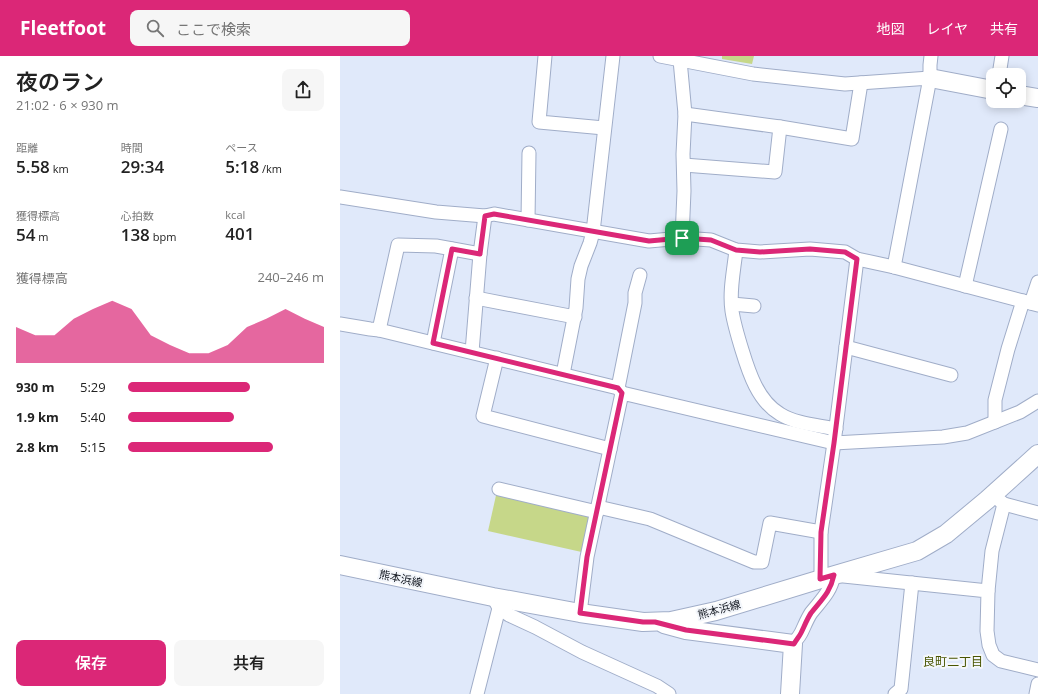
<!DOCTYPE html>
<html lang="ja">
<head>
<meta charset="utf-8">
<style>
	:root { --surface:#fff; --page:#f6f6f6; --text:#222; --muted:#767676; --accent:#db2777 }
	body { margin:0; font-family:"Open Sans","Noto Sans JP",sans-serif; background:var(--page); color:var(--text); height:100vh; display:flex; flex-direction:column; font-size:15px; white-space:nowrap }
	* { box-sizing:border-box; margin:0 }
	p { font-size:13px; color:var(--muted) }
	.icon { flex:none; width:22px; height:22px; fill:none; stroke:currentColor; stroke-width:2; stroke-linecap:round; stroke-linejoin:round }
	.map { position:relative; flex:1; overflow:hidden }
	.side { display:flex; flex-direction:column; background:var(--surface); width:340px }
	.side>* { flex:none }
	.fabs { position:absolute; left:646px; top:12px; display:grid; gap:8px }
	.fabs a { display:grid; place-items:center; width:40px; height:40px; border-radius:8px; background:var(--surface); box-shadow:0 2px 10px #0003; font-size:20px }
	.pin { position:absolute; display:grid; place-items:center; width:34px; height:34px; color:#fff; margin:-17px; border-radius:8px; box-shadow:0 2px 6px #0006 }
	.round { display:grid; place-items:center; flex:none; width:42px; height:42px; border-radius:8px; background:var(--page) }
	.headline { display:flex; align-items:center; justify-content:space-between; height:68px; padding:0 16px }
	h1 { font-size:22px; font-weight:600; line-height:30px }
	.figures { display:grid; grid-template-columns:repeat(3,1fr); gap:6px; height:68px; padding:4px 16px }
	.figures div { display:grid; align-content:center }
	.figures b { font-size:17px; font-weight:600 }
	.figures small { font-size:11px; font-weight:400 }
	.figures p { font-size:11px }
	.chart { height:112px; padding:8px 16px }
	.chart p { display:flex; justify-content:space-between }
	.chart svg { width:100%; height:72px; margin-top:4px; fill:var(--accent); opacity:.7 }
	.primary-button { display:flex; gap:8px; margin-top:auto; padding:8px 16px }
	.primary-button a { flex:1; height:46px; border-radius:8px; background:var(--accent); color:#fff; font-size:16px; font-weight:600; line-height:46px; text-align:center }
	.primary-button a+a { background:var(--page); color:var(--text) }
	ul { padding:0 16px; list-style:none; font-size:13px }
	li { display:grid; grid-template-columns:64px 48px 1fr; align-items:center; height:30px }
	li i { height:10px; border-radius:5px; background:var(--accent) }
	header { display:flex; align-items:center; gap:24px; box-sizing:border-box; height:56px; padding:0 20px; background:var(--accent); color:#fff }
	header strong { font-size:19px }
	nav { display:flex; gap:22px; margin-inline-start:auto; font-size:14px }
	.search { width:280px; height:36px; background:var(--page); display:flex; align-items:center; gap:10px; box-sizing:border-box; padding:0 14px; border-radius:8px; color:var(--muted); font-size:15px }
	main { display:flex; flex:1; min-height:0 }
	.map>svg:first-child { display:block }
	.green { fill:#c6d789 }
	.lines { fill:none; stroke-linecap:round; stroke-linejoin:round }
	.street-casing { stroke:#a0adc8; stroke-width:15 }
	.secondary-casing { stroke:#a0adc8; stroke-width:20 }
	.street { stroke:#fff; stroke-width:13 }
	.secondary { stroke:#fff; stroke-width:18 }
	.route-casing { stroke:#fff; stroke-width:8 }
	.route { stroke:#db2777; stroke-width:5 }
	.labels { text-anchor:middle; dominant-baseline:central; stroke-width:4; stroke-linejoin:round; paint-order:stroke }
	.street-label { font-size:11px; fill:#121720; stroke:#f3f6fb }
	.neighbourhood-label { font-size:12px; fill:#495500; stroke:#f3f6fb }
</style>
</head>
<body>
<header>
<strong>Fleetfoot</strong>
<div class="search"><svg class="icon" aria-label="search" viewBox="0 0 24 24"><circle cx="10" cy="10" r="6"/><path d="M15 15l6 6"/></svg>ここで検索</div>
<nav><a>地図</a><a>レイヤ</a><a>共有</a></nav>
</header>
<main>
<section class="side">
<div class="headline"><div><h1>夜のラン</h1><p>21:02 · 6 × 930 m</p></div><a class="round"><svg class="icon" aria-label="share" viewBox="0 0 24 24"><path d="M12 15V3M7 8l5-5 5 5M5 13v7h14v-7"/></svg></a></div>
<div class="figures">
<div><p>距離</p><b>5.58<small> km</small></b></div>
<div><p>時間</p><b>29:34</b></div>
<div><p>ペース</p><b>5:18<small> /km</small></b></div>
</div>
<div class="figures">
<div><p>獲得標高</p><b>54<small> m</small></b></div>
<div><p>心拍数</p><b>138<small> bpm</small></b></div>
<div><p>kcal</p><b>401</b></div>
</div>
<div class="chart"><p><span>獲得標高</span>240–246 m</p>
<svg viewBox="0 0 160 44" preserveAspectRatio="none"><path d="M0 44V22L10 27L20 27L30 17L40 11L50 6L60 11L70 27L80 33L90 38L100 38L110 33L120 22L130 17L140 11L150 17L160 22V44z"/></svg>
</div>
<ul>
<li><b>930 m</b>5:29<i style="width:62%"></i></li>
<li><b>1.9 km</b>5:40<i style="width:54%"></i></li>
<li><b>2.8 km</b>5:15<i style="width:74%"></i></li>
</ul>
<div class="primary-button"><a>保存</a><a>共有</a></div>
</section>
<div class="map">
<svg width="698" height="638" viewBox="0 0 698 638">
	<rect width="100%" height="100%" fill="#e0e9fa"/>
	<g class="green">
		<path d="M 382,0 L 414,0 L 412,8 L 382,3 Z"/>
		<path d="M 157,435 L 254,457 L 246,497 L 148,475 Z"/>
	</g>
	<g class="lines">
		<defs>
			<g id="street">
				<path d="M 205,0 L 199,66 L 264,72"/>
				<path d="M 320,0 L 413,18 L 505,28 L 590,22 L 554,211"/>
				<path d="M 341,0 L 340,4 L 345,58 L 343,98 L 344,135 L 342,182"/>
				<path d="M 659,19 L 662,0"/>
				<path d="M 590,22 L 590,9 L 591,0"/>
				<path d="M 345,58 L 440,71 L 512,83 L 521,27"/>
				<path d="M 344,109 L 435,116 L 440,71"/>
				<path d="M 0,141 L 96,156 L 145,160 L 154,158 L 309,185 L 342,182 L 371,184 L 396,194 L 420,196 L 470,193 L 505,196 L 517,203 L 554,211 L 698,249"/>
				<path d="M 188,164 L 189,97"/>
				<path d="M 396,194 C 394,214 389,235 392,255 C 394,268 398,281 402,294 C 409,317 418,345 440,358 C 456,368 477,369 496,373"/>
				<path d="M 625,230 L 661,73"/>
				<path d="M 136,242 L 235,261"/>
				<path d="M 691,247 L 698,226"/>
				<path d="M 392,248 L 414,250"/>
				<path d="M 0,268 L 30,273 L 39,274 L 278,332 L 282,337"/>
				<path d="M 39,274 L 58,189 L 96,190 L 140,198"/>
				<path d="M 93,287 L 112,193"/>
				<path d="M 506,291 L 611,319"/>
				<path d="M 132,296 L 140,198 L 145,160"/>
				<path d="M 157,302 L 143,360 L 270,393"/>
				<path d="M 223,318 L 236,252 L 238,223 L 241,210 L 250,187 L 253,176 L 273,0"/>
				<path d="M 278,332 L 295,247 L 295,237 L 300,219"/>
				<path d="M 655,366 L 655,344 L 668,293 L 683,245"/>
				<path d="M 159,433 L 257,456"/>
				<path d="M 659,444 L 664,448 L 698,457"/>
				<path d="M 258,451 L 310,463 L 414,506 L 422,506 L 430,467 L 481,476"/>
				<path d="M 481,523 L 481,476 L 494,387 L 517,203"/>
				<path d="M 648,535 L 652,495 L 664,448"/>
				<path d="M 153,541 L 159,552 L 169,559 L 195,571 L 242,596 L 317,630 L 329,638"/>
				<path d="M 240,557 L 247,501 L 282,337 L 494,387 L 603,381 L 627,377 L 680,356 L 698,345"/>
				<path d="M 453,588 C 456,584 459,581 461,577 C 464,571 467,563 471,557 C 482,543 490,537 494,519 L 648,535 L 647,575 L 649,589 L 653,599 L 661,605 L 698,614"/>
				<path d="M 137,638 L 159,552"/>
				<path d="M 555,638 L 561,633 L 572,527"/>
				<path d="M 696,638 L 698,628"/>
			</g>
			<g id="secondary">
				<path d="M 590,22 L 653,34"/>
				<path d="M 679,39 L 698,42"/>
				<path d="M 0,509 L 153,541 L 240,557 L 303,566 L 331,565 L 376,555 L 481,523 L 577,495 L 606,478 L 647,444 L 698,398"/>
				<path d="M 324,568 L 346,574 L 453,588 L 450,638"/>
			</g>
		</defs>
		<use href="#street" class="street-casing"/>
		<use href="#secondary" class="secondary-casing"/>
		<use href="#street" class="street"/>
		<use href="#secondary" class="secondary"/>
	</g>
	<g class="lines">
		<defs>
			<path id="route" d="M 154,158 L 309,185 L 342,182 L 371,184 L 396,194 L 420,196 L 470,193 L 505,196 L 517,203 L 494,387 L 481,476 L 480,523 L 494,519 C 490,537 482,543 471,557 C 467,563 464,571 461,577 C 459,581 456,584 454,588 L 346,574 L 315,566 L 303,566 L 240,557 L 247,501 L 282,337 L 278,332 L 93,287 L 112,193 L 140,198 L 145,160 Z"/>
		</defs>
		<use href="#route" class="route-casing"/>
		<use href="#route" class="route"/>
	</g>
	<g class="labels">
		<g class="street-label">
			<text transform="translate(61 522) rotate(12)">熊本浜線</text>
			<text transform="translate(379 553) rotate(-15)">熊本浜線</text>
		</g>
		<g class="neighbourhood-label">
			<text x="613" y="605">良町二丁目</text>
		</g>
	</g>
</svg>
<div class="fabs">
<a><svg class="icon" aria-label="locate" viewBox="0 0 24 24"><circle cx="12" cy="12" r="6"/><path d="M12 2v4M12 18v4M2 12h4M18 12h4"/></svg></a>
</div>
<div class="pin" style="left:342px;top:182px;background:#1e9e55"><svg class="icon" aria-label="arrive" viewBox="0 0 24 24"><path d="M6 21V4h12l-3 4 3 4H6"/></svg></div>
</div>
</main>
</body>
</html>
